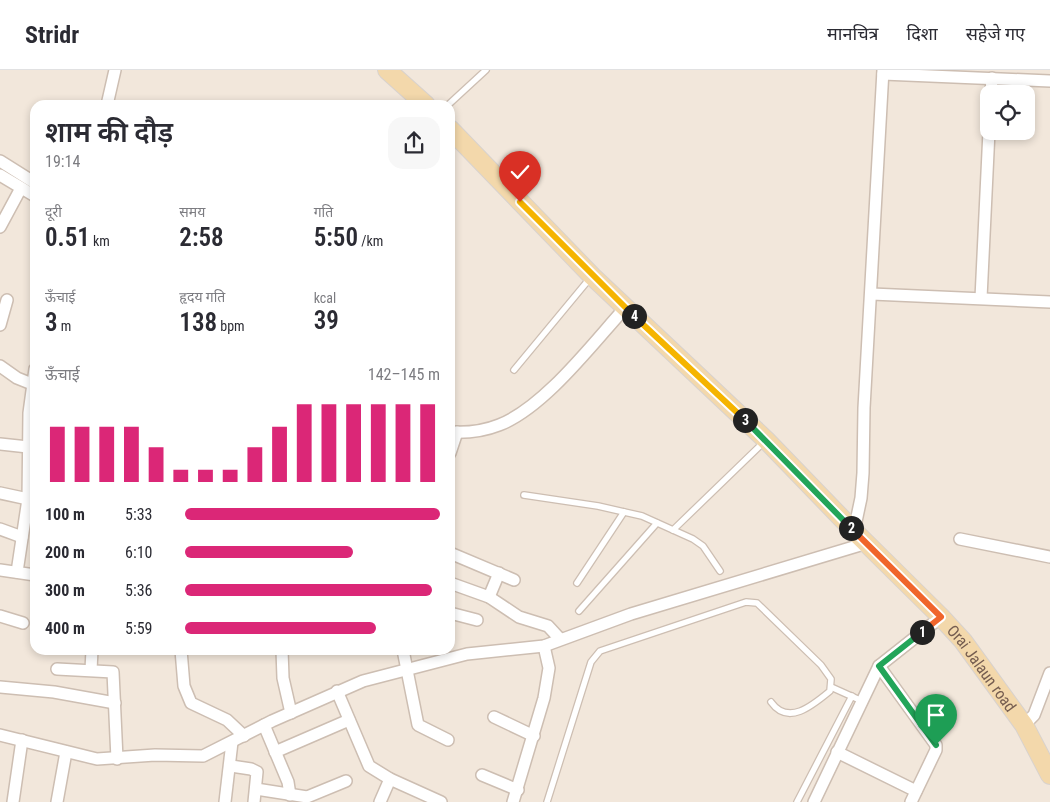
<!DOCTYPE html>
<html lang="hi">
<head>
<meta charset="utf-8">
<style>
	:root { --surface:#fff; --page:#f7f7f7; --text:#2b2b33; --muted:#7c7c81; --line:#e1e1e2; --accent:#db2777 }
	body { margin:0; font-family:"Roboto Condensed","Noto Sans Devanagari",sans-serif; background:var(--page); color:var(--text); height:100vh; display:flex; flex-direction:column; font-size:19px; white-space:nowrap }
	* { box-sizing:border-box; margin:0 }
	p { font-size:16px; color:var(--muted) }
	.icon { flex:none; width:28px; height:28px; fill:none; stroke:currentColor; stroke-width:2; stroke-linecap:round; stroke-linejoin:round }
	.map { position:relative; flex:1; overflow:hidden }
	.side { position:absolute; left:30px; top:30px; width:425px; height:555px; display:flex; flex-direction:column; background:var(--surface); border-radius:15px; box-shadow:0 2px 8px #0003 }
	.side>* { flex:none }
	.controls { position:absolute; left:980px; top:15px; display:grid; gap:10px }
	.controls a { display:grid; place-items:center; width:55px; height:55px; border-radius:10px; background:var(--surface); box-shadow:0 2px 8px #0003; font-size:25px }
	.pin { position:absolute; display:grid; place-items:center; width:42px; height:42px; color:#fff; margin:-51px -21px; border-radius:50% 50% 50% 0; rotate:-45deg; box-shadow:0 0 5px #0007 }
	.pin .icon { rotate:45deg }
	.km { position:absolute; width:25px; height:25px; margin:-12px; border-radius:50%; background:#222; color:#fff; font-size:14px; line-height:25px; text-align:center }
	.round { display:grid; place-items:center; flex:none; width:52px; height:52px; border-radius:15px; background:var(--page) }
	.headline { display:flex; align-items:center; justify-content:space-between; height:85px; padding:0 15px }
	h1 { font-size:28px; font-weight:600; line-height:38px }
	.figures { display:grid; grid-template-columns:repeat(3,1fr); gap:8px; height:85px; padding:5px 15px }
	.figures div { display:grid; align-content:center }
	.figures b { font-size:25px; font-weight:600 }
	.figures small { font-size:14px; font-weight:400 }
	.figures p { font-size:14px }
	.chart { height:140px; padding:10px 15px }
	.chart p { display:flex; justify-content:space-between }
	.chart svg { width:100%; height:90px; margin-top:5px; stroke:var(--accent); stroke-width:6 }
	ul { padding:0 15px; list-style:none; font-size:16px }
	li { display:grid; grid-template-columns:80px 60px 1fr; align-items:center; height:38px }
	li i { height:12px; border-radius:6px; background:var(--accent) }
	header { display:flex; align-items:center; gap:30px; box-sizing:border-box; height:70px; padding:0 25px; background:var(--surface); border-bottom:1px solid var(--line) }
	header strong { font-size:24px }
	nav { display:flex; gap:28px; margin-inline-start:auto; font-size:18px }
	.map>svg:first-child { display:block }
	.residential { fill:#f2e7db; fill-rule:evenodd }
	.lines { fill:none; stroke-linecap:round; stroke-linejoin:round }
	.lane-casing { stroke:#cdbeb2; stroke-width:8 }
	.street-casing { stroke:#cdbeb2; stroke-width:14 }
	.primary-casing { stroke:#d8d2ce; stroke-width:20 }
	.lane { stroke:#fff; stroke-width:5.5 }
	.street { stroke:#fff; stroke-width:11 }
	.primary { stroke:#f3d8ab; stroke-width:18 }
	.split-1-casing { stroke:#fff; stroke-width:10 }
	.split-2-casing { stroke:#fff; stroke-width:10 }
	.split-3-casing { stroke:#fff; stroke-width:10 }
	.split-4-casing { stroke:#fff; stroke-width:10 }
	.split-5-casing { stroke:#fff; stroke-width:10 }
	.split-1 { stroke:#22a559; stroke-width:6 }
	.split-2 { stroke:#f0652b; stroke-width:6 }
	.split-3 { stroke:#22a559; stroke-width:6 }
	.split-4 { stroke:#f5b400; stroke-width:6 }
	.split-5 { stroke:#f5b400; stroke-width:6 }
	.labels { text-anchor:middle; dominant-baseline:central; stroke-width:4; stroke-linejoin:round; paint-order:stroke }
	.street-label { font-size:16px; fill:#755d50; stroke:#fef9f3 }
</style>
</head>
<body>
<header>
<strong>Stridr</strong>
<nav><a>मानचित्र</a><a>दिशा</a><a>सहेजे गए</a></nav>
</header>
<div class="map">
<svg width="1050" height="732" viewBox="0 0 1050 732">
	<rect width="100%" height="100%" fill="#fbf5ec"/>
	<path class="residential" d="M 0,0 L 1050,0 L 1050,732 L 0,732 ZM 989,24 L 1026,24 L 1026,61 L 989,61 ZM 35,35 L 450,35 L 450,580 L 35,580 Z"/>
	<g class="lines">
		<defs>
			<g id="lane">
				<path d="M 448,35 L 486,0"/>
				<path d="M 514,300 L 591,207"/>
				<path d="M 524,425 L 598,436 L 642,446 L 693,469 L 703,476 L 720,501"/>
				<path d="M 673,460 L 765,371"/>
				<path d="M 577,513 L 624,442"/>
				<path d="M 579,541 L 657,453"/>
				<path d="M 831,617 L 862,631"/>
				<path d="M 547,732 L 591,592 L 600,581 L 746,532 L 757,533 L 821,595 L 831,609 L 830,621 C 812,636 788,656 771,632"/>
				<path d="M 797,732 L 852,626"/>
			</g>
			<g id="street">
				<path d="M 883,4 L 1050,11"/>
				<path d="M 991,24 L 992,8"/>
				<path d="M 107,35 L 115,0"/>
				<path d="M 0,91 L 35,113"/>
				<path d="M 0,105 L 35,126"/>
				<path d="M 0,157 L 21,118"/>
				<path d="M 872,224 L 1050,232"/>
				<path d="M 981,228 L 989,61"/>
				<path d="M 0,255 L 7,230"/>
				<path d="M 0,296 L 17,308 L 32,314"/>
				<path d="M 450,362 C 466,363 484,361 499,355 C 544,338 593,273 625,238"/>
				<path d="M 0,374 L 28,377"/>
				<path d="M 450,383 L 457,362"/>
				<path d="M 0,423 L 28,429"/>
				<path d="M 0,459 L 22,467"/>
				<path d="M 854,461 L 861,428 L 863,403 L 864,338 L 883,0"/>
				<path d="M 960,469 L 1050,487"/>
				<path d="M 450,483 L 514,510"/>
				<path d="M 0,500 L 35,505"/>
				<path d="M 17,502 L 28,429 L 29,343 L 35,299"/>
				<path d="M 450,513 L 489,527 L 519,547 L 548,556 L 560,569"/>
				<path d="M 489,527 L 499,503"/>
				<path d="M 450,543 L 477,550"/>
				<path d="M 0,546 L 23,553"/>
				<path d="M 181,580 L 184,616 L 191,633 L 227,650 L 244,666"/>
				<path d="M 282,580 L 283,608 L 291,643"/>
				<path d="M 403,580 L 418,655 L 448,670"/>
				<path d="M 879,596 L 936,675 L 936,680 L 911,732"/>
				<path d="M 57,599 L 113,602 L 117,689"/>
				<path d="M 91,600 L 92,580"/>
				<path d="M 0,617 L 54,622 L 115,633"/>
				<path d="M 337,621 L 369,696 L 390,709 L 441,732"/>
				<path d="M 494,647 L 534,666"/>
				<path d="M 264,655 L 288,712 L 290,725"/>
				<path d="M 1024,655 L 1034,645 L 1050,603"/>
				<path d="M 0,665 L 97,689 L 155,685 L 203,686 L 272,651 L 363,611 L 467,584 L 544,576 L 631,544 L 867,473"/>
				<path d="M 275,682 L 349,650"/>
				<path d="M 837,682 L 916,721"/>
				<path d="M 231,696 L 251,699 L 257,702 L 254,732"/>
				<path d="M 482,705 L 518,720"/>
				<path d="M 256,719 L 307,727 L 346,711"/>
				<path d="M 13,732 L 22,670"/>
				<path d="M 57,732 L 66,682"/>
				<path d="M 225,732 L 232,672"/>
				<path d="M 380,732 L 390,709"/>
				<path d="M 513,732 L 544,628 L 549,598 L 544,576"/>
				<path d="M 814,732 L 879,596 L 941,547"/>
			</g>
			<g id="primary">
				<path d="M 387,0 L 426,35"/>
				<path id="s1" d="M 450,59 L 592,206 L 766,370 L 854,461 L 941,547 L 963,571 L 1024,655 L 1050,705"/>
			</g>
		</defs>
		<use href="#lane" class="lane-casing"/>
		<use href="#street" class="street-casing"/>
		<use href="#primary" class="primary-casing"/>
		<use href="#lane" class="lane"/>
		<use href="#street" class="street"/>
		<use href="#primary" class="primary"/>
	</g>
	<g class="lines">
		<defs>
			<path id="split-1" d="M 922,562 L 879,596 L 936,675"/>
			<path id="split-2" d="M 851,458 L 941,547 L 922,562"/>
			<path id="split-3" d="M 745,350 L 851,458"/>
			<path id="split-4" d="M 634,246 L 745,350"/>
			<path id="split-5" d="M 520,132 L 634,246"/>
		</defs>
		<use href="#split-1" class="split-1-casing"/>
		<use href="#split-2" class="split-2-casing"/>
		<use href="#split-3" class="split-3-casing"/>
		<use href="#split-4" class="split-4-casing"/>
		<use href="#split-5" class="split-5-casing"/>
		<use href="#split-1" class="split-1"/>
		<use href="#split-2" class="split-2"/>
		<use href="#split-3" class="split-3"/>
		<use href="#split-4" class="split-4"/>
		<use href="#split-5" class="split-5"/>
	</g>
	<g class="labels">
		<g class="street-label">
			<text stroke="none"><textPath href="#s1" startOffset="758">Orai Jalaun road</textPath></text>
		</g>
	</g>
</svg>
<div class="controls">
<a><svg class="icon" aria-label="locate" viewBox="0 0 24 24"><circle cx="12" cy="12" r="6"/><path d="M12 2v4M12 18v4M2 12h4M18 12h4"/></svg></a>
</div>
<div class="pin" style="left:936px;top:675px;background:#1e9e55"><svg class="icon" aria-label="arrive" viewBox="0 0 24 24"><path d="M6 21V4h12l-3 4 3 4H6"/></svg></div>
<div class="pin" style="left:520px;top:132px;background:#d93025"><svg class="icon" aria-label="check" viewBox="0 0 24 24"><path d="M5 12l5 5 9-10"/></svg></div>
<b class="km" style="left:922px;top:562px">1</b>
<b class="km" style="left:851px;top:458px">2</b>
<b class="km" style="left:745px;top:350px">3</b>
<b class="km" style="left:634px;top:246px">4</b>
<section class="side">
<div class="headline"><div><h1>शाम की दौड़</h1><p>19:14</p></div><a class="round"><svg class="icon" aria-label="share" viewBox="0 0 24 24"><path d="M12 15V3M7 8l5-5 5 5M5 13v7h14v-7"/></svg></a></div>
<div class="figures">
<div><p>दूरी</p><b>0.51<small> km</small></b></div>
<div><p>समय</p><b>2:58</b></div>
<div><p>गति</p><b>5:50<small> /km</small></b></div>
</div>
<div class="figures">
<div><p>ऊँचाई</p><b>3<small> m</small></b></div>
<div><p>हृदय गति</p><b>138<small> bpm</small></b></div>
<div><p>kcal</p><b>39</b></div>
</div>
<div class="chart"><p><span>ऊँचाई</span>142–145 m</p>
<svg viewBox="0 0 160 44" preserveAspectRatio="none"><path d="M5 44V17M15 44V17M25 44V17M35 44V17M45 44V27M55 44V38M65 44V38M75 44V38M85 44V27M95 44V17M105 44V6M115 44V6M125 44V6M135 44V6M145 44V6M155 44V6"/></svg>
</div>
<ul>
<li><b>100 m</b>5:33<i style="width:100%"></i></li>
<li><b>200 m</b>6:10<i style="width:66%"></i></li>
<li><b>300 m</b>5:36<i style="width:97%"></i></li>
<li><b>400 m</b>5:59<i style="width:75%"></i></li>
</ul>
</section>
</div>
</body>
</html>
